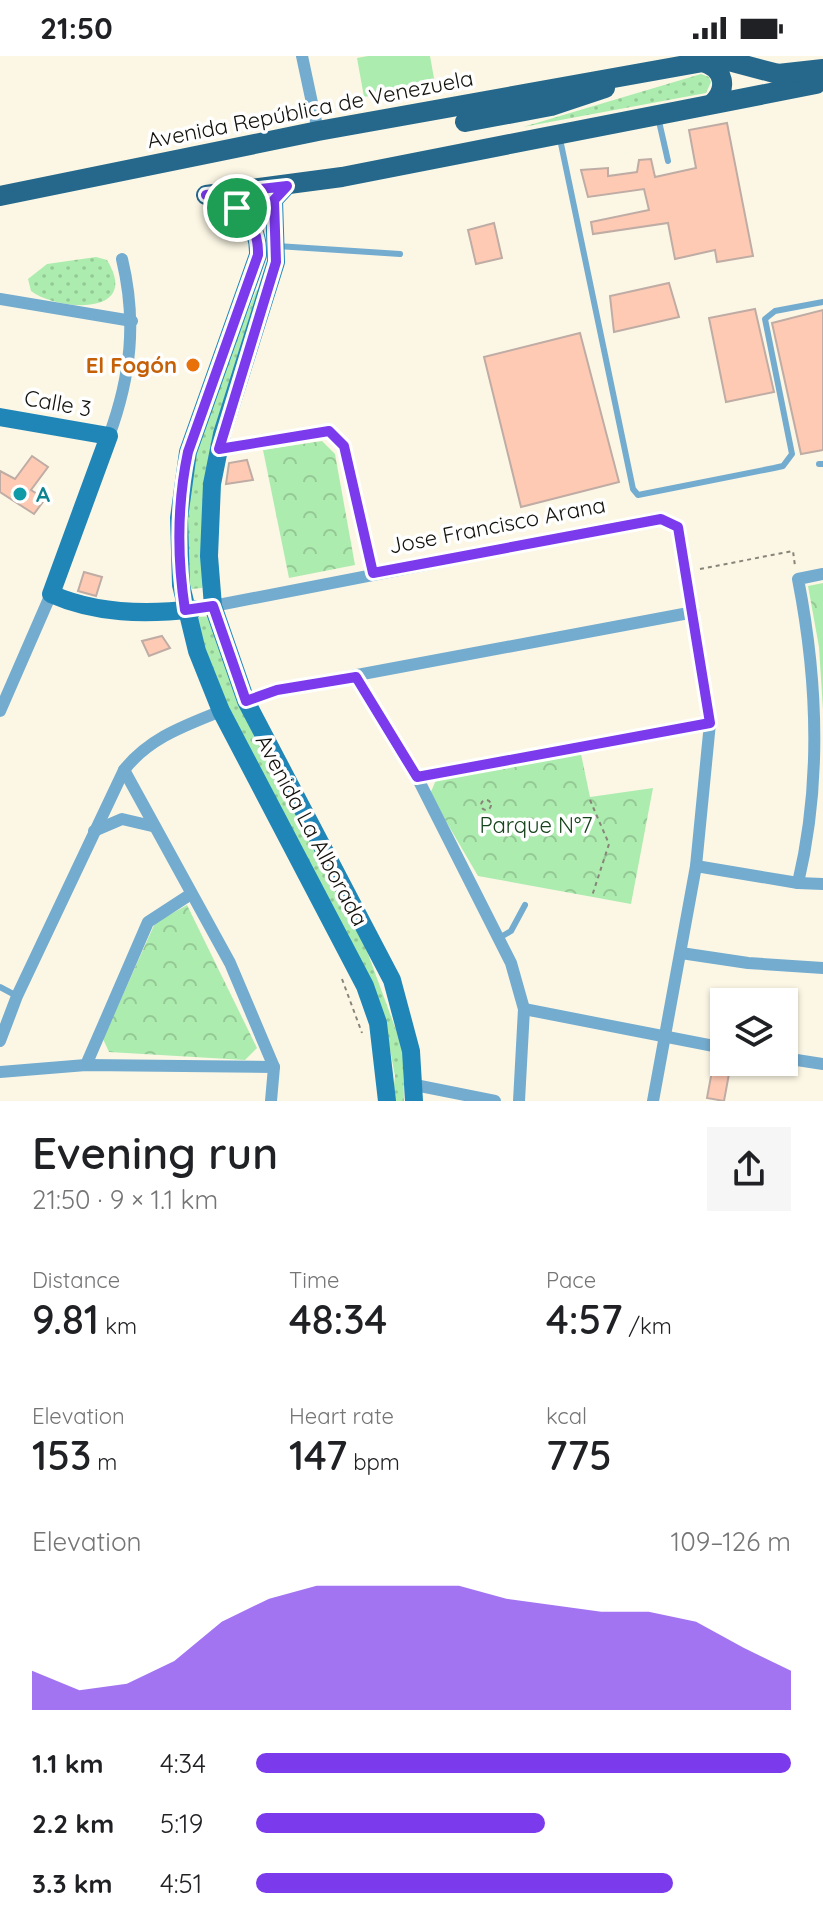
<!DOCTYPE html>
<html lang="en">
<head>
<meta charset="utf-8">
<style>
	:root { --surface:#fff; --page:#f6f6f6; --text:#202124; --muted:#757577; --accent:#7c3aed }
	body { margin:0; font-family:Quicksand,sans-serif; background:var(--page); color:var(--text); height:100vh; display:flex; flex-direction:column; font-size:30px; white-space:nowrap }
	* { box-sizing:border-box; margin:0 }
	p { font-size:26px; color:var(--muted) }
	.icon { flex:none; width:44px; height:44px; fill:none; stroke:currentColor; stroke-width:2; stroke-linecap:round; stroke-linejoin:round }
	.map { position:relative; height:1045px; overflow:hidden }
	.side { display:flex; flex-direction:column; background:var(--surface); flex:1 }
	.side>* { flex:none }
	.tools { position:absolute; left:710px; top:932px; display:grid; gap:16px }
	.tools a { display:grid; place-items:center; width:88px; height:88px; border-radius:0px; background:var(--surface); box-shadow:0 2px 6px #0004; font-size:40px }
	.pin { position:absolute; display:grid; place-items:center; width:68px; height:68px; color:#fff; margin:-34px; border:4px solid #fff; border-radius:50%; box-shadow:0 2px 8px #0007 }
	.round { display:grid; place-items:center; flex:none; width:84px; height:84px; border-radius:0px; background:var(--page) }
	.summary { display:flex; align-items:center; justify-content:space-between; height:136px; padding:0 32px }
	h1 { font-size:44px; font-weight:600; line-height:60px }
	.metrics { display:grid; grid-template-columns:repeat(3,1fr); gap:12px; height:136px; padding:8px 32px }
	.metrics div { display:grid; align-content:center }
	.metrics b { font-size:40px; font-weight:600 }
	.metrics small { font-size:22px; font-weight:400 }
	.metrics p { font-size:22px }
	.chart { height:224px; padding:16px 32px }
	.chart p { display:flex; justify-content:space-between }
	.chart svg { width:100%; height:144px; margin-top:8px; fill:var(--accent); opacity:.7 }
	ul { padding:0 32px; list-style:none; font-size:26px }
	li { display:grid; grid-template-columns:128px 96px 1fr; align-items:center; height:60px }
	li i { height:20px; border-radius:10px; background:var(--accent) }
	.status { display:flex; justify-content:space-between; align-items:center; height:56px; padding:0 40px; background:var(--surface); direction:ltr }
	.status svg { height:22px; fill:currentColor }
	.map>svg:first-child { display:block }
	.grass { fill:url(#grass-dots) }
	.park { fill:url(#park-crowns) }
	.pitch { fill:#adecaf }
	.building { fill:#ffcab4; stroke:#bfaca4; stroke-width:2 }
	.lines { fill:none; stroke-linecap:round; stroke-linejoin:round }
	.path { stroke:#878478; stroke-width:2; stroke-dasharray:4 4; stroke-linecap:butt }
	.lane { stroke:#74accf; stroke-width:6 }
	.street { stroke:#74accf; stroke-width:12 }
	.secondary { stroke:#2086b8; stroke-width:18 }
	.primary { stroke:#25688c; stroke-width:20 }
	.route-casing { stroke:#fff; stroke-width:16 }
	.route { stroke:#7c3aed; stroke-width:10 }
	.food-dot { fill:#e8710a; stroke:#fff; stroke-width:3 }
	.culture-dot { fill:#0f9aa8; stroke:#fff; stroke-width:3 }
	.labels { text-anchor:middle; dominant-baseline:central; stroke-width:7; stroke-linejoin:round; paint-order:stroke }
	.street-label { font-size:22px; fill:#13110b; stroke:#fff }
	.food-label { font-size:22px; font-weight:bold; fill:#c56008; stroke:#fff; text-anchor:end }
	.culture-label { font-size:22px; font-weight:bold; fill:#0d838f; stroke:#fff; text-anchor:start }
	.park-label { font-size:22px; fill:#15431a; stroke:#fff }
</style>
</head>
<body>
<div class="status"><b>21:50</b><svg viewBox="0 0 49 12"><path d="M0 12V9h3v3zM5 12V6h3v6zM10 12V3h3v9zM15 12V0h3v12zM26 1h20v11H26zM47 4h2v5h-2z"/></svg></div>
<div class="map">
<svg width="823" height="1045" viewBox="0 0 823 1045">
	<defs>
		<pattern id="grass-dots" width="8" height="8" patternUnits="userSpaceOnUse" patternTransform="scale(2)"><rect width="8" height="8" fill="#adecaf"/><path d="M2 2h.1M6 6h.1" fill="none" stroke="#94c995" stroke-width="1.8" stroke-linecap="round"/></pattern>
		<pattern id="park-crowns" width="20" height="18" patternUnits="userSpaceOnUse" patternTransform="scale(2)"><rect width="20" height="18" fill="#adecaf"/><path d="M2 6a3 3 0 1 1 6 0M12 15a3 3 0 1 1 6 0" fill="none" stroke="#94c995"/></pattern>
	</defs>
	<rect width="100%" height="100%" fill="#fcf7e5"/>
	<g class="grass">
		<path d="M 701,18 L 709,21 L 711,26 L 706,37 L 523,71 Z"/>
		<path d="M 96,201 L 107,204 C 142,261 57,255 31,235 L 28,223 L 47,208 Z"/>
		<path d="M 261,231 L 225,347 L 206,521 L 202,532 L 192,533 L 186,523 L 188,432 L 209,349 L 256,235 Z"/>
		<path d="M 217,560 L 360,876 L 403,993 L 404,1045 L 392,1045 L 395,1020 L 387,978 L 215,628 L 196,561 Z"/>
	</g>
	<g class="park">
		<path d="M 322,385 L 335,398 L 355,509 L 289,522 L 263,394 Z"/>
		<path d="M 823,527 L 823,654 L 819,591 L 808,530 Z"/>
		<path d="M 581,698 L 590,741 L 653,732 L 631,848 L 478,820 L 430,738 L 436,724 Z"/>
		<path d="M 187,849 L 257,992 L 245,1004 L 109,996 L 103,983 L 155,867 Z"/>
	</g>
	<path class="pitch" d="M 368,0 L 430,0 L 435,28 L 364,41 L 357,2 Z"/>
	<g class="building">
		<path d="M 727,67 L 753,200 L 717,206 L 715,194 L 675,203 L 668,167 L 593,178 L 591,166 L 649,154 L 644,133 L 588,141 L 581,114 L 608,112 L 608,120 L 637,116 L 639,104 L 651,103 L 655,121 L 696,112 L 689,74 Z"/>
		<path d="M 494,167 L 502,202 L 476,208 L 468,174 Z"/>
		<path d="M 669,227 L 679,261 L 614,276 L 610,240 Z"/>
		<path d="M 755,253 L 774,336 L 726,346 L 709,262 Z"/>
		<path d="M 823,254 L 823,394 L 801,398 L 772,267 Z"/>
		<path d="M 580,277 L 619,426 L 521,451 L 484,301 Z"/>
		<path d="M 32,400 L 48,411 L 31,434 L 45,443 L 34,458 L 0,436 L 0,415 L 15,423 Z"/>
		<path d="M 247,404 L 253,424 L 226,428 L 229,407 Z"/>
		<path d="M 84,516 L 102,521 L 96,540 L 78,535 Z"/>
		<path d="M 162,580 L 170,592 L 149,600 L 142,585 Z"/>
		<path d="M 714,1004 L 731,1007 L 724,1045 L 707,1042 Z"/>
	</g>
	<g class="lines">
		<g class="path">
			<path d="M 700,513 L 793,495 L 795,510"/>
			<circle cx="486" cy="749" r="5"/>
			<path d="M 590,744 L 609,788 L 592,840"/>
			<path d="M 342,923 L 362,977"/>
		</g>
		<g class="lane">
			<path d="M 658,61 L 668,105"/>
			<path d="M 560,83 L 633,433 L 638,439 L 774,412 L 783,410 L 792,398 L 765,263 L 775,255 L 823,246"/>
			<path d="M 277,190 L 400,198"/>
			<path d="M 819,408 L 823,408"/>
			<path d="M 499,882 L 511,875 L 525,849"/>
			<path d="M 0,931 L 17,940"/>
		</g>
		<g class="street">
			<path d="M 302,0 L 318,75"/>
			<path d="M 0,243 L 132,265"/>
			<path d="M 109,380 C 131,320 137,265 122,203"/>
			<path d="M 219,393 L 329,375 L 344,390 L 373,517"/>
			<path d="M 213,550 L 661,463 L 678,471 L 710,667 L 696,810 L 653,1045"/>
			<path d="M 356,621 L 417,721 L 511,907 L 524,953 L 519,1045"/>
			<path d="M 246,645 L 277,634 L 694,556"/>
			<path d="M 0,655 L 51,538"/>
			<path d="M 124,714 L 230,907 L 274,1011 L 271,1045"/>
			<path d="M 417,721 L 710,667"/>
			<path d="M 94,775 L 122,763 L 152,770"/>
			<path d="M 696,810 L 798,827 L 823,828"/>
			<path d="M 798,827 C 822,726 818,625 798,523 L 823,518"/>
			<path d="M 681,897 L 748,907 L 823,912"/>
			<path d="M 524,953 L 724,992"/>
			<path d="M 0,985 L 17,940 L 124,714 C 149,682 184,670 221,655"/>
			<path d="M 784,1002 L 823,1008"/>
			<path d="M 86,1009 L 148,866 L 191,838"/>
			<path d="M 0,1016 L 86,1009 L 274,1011"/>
			<path d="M 415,1029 L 495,1045"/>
		</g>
		<g class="secondary">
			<path d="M 287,130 L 274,144 L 276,206 L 222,378 L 212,428 L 209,500 L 213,550 L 246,645 L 392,924 L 411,995 L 414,1045"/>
			<path d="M 206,139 C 237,150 259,163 258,199 L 188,396 L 179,462 L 181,529 L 197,595 L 221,655 L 365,930 L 378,967 L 387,1045"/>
			<path d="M 0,361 L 109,380 L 51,538 C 96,558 145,559 194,553"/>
		</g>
		<g class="primary">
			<path d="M 703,6 C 725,13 728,33 712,48"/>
			<path d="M 465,66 L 551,50 L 605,32"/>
			<path d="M 206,139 L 342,121 L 816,28"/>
			<path d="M 0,140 L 318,75 L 703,6 L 729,5 L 778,18 L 823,13"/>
		</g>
	</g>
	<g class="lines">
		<defs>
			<path id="route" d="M 287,130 L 274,144 L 276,206 L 219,393 L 329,375 L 344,390 L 373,517 L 661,463 L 678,471 L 710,667 L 417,721 L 356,621 L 277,634 L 246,645 L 213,550 L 185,554 C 177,501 177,448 188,396 L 258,199 C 259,163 237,150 206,139 Z"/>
		</defs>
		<use href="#route" class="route-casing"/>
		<use href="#route" class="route"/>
	</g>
	<circle class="food-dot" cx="193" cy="309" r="8"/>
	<circle class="culture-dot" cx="20" cy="438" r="8"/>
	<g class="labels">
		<g class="street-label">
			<text transform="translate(310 53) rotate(-11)">Avenida República de Venezuela</text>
			<text transform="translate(58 347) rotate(10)">Calle 3</text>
			<text transform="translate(497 469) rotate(-11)">Jose Francisco Arana</text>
			<text transform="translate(312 774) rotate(62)">Avenida La Alborada</text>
		</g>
		<g class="food-label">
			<text x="177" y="309">El Fogón</text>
		</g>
		<g class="culture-label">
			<text x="36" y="438">A</text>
		</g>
		<g class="park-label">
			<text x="536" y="769">Parque N°7</text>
		</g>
	</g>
</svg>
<div class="tools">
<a><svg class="icon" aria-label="layers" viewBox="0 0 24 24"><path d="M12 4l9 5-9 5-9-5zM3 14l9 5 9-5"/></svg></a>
</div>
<div class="pin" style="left:237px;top:152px;background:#1e9e55"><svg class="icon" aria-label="arrive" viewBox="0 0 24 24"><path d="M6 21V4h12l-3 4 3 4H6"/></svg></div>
</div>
<section class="side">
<div class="summary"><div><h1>Evening run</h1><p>21:50 · 9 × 1.1 km</p></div><a class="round"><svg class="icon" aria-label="share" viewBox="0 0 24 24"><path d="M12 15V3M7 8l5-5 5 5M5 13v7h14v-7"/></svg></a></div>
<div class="metrics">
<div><p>Distance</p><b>9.81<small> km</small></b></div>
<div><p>Time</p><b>48:34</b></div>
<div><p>Pace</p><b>4:57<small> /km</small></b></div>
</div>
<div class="metrics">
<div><p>Elevation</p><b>153<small> m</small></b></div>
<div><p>Heart rate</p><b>147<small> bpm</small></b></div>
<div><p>kcal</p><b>775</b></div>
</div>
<div class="chart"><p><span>Elevation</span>109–126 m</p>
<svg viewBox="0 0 160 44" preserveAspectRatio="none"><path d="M0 44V32L10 38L20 36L30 29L40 17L50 10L60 6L70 6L80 6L90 6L100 10L110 12L120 14L130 14L140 17L150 25L160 32V44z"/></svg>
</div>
<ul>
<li><b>1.1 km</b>4:34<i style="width:100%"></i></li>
<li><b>2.2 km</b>5:19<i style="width:54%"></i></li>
<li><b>3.3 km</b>4:51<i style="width:78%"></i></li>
</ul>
</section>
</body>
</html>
